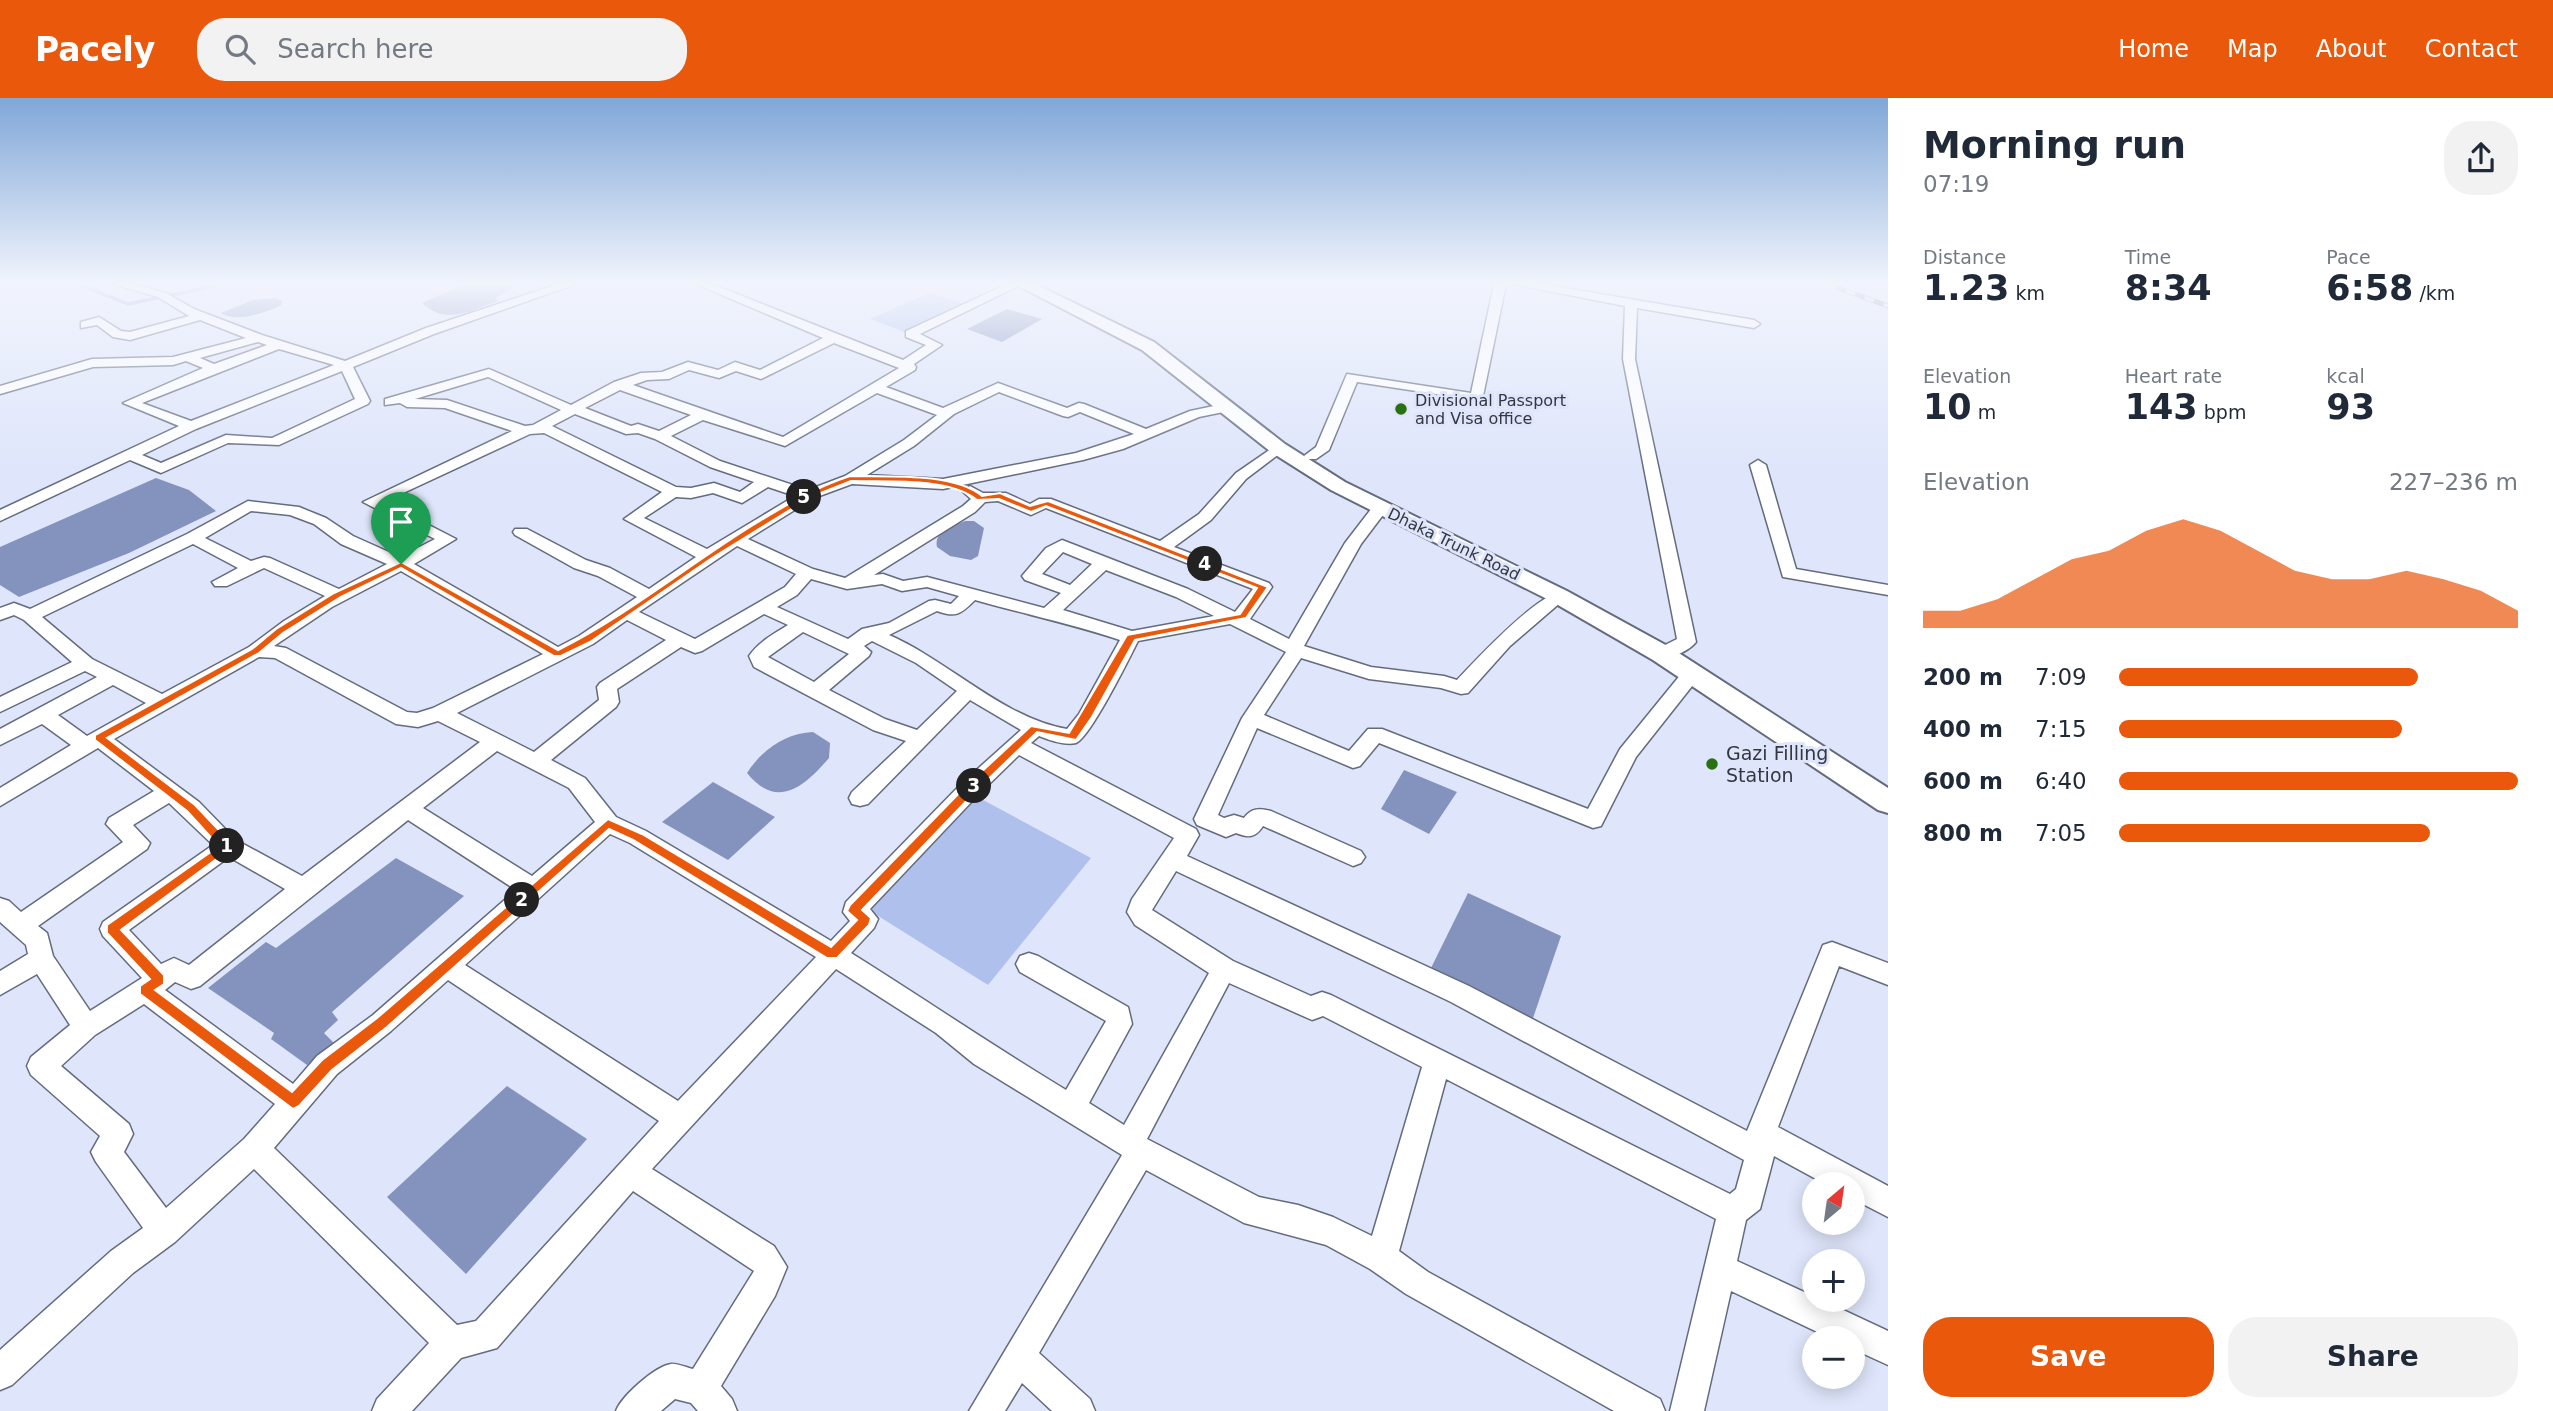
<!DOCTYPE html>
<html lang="en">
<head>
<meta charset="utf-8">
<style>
	:root { --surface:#fff; --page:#f2f2f3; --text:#1f2937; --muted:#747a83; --accent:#ea580c }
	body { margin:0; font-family:"DejaVu Sans",sans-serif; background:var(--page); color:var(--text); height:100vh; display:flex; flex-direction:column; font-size:26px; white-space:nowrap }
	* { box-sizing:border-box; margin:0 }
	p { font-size:23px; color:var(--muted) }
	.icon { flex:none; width:38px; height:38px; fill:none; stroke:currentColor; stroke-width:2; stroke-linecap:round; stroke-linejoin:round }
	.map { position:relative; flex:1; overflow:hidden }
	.drawer { display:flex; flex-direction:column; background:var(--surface); width:665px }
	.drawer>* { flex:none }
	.needle { width:46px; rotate:29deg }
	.buttons { position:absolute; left:1802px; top:1074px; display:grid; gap:14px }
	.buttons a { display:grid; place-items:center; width:63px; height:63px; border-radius:50%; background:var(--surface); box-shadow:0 4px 18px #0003; font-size:35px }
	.pin { position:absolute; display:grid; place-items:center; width:60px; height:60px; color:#fff; margin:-72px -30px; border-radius:50% 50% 50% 0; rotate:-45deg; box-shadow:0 0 7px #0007 }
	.pin .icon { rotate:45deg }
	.km { position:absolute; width:35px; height:35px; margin:-18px; border-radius:50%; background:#222; color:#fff; font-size:19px; line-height:35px; text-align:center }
	.round { display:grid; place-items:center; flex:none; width:74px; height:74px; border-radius:28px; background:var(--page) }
	.head { display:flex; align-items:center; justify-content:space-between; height:119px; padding:0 35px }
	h1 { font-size:38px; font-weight:800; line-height:52px }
	.stats { display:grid; grid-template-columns:repeat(3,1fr); gap:10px; height:119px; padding:7px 35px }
	.stats div { display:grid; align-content:center }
	.stats b { font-size:35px; font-weight:800 }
	.stats small { font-size:19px; font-weight:400 }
	.stats p { font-size:19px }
	.chart { height:196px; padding:14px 35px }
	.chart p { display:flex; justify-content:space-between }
	.chart svg { width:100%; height:126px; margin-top:7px; fill:var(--accent); opacity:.7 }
	.cta { display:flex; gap:14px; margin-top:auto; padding:14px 35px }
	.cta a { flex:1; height:80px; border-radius:28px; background:var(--accent); color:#fff; font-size:28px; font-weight:800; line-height:80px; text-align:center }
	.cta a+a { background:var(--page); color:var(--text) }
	ul { padding:0 35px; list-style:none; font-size:23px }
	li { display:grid; grid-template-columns:112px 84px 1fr; align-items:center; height:52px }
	li i { height:18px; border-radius:9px; background:var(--accent) }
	header { display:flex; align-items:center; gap:42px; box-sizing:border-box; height:98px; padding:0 35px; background:var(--accent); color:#fff }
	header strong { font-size:33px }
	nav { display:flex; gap:38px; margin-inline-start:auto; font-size:24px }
	.search { width:490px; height:63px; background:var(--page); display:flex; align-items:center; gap:18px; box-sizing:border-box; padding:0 24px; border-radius:28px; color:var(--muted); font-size:26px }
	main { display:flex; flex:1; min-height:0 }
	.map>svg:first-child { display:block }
	.green { fill:#b0c0ed }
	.water { fill:#8493be }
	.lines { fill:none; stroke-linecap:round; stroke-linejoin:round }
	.stream { stroke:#8493be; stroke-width:3.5 }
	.minor-casing { stroke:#646b7d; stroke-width:3 }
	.major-casing { stroke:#646b7d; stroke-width:4 }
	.minor { fill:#fff; fill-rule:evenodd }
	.major { fill:#fff; fill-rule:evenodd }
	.rail-casing { stroke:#6d717d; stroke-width:5 }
	.rail { stroke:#dfe6fb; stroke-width:3.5; stroke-dasharray:10; stroke-linecap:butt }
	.route { fill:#ea580c; stroke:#fff; stroke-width:2; fill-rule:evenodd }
	.poi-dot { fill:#287011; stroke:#dfe6fb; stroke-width:2.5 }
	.labels { text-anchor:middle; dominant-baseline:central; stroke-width:6; stroke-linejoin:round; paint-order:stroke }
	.far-poi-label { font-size:16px; fill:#34373f; stroke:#dfe6fb; text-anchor:start }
	.far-street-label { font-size:16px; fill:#34373f; stroke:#dfe6fb }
	.poi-label { font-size:19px; fill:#34373f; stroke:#dfe6fb; text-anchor:start }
</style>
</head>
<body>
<header>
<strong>Pacely</strong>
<div class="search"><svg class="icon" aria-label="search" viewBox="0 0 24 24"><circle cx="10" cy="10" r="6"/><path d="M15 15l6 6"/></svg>Search here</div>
<nav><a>Home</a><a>Map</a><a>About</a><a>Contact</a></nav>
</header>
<main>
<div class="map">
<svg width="1888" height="1313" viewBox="0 0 1888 1313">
	<rect width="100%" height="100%" fill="#dfe6fb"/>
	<g class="green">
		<path d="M 929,195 L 968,207 L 907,235 L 870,221 Z"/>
		<path d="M 972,696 L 1091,760 L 988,887 L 864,809 Z"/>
	</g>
	<g class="water">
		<path d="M 466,186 L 517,186 L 517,187 L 495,200 L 498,203 C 472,212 446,228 422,205 Z"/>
		<path d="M 275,200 L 282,203 L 281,207 C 265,215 237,225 221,215 L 253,202 Z"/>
		<path d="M 1007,211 L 1042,221 L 1002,244 L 967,231 Z"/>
		<path d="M 156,380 L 189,392 L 216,413 L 129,455 L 19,499 L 0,487 L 0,449 Z"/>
		<path d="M 965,423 L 974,423 L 984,430 L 978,458 L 971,462 L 950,458 L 937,449 C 934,433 952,428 965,423 Z"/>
		<path d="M 813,634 L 830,645 L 829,660 C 804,689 777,712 747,675 C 762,652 785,635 813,634 Z"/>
		<path d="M 1404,672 L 1457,694 L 1429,736 L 1381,711 Z"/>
		<path d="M 713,684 L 775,719 L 728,762 L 662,724 Z"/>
		<path d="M 396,760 L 464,798 L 332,914 L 338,922 L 324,935 L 334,945 L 307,967 L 271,941 L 274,935 L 208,890 L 266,844 L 276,850 Z"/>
		<path d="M 1468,795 L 1561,838 L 1532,923 L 1431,870 Z"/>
		<path d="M 507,988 L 587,1041 L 466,1176 L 387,1099 Z"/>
	</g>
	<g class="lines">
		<path class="stream" d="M 78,186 L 128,206 L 225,186"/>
		<defs>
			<g id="minor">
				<path d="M 113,186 L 133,186 L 166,195 L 194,211 L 262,237 L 345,263 L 426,230 L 558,186 L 576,186 L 434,236 L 353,269 L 370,303 L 368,306 L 279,347 L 228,345 L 161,375 L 130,362 L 0,423 L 0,412 L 179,328 L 123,305 L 203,270 L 186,263 L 173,267 L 93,269 L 0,296 L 0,288 L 92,261 L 173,259 L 246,240 L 200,222 L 130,242 L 113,239 L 97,227 L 81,230 L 81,224 L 99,219 L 121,233 L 130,234 L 189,218 L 158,199 ZM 258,244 L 267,247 L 214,266 L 200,260 ZM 279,251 L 334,267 L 191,323 L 142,305 ZM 342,273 L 355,301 L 272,340 L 226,337 L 161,365 L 142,357 L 196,331 Z"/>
				<path d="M 696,186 L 712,186 L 903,262 L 926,247 L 906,239 L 906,233 L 1007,186 L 1022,186 L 920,236 L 942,247 L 914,266 L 916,269 L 915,272 L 886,289 L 943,310 L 998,285 L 1067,310 L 1079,305 L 1084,306 L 1146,331 L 1190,313 L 1228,305 L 1235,309 L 1233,312 L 1199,319 L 1123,351 L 1083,362 L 943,391 L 852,386 L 814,400 L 748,441 L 813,471 L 845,480 L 963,408 L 971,401 L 962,393 L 970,388 L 983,395 L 1006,395 L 1030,406 L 1039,401 L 1051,401 L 1160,443 L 1199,416 L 1236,375 L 1278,346 L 1283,347 L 1285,350 L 1283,353 L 1246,381 L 1211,422 L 1174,449 L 1269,485 L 1272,489 L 1250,521 L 1289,541 L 1345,445 L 1375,406 L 1381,404 L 1389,409 L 1361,446 L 1304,548 L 1371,569 L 1444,578 L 1457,582 C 1474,564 1543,489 1565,494 L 1568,498 L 1510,548 L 1468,595 L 1461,596 L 1441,590 L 1369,581 L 1301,560 L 1264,617 L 1349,653 L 1368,631 L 1382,631 L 1588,711 L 1620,651 L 1686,570 L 1700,570 L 1703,574 L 1700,578 L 1636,659 L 1601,728 L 1593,730 L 1379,645 L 1360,668 L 1353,670 L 1257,630 L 1218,717 L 1224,720 L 1234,717 L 1244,720 C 1251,710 1259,710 1271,713 L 1361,753 L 1365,759 L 1361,765 L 1353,768 L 1263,728 C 1255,740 1249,740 1236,735 L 1226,739 L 1197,727 L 1194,721 L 1242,620 L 1286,554 L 1230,526 L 1138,543 C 1129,561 1090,640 1076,645 C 1065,648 1049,642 1039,638 L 1031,645 L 1196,731 L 1199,737 L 1187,758 L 1469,888 L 1747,1033 L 1823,847 L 1832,844 L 1888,865 L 1888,887 L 1839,868 L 1778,1029 L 1888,1088 L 1888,1119 L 1853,1101 L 1853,1087 L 1827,1087 L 1774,1058 L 1760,1111 L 1746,1122 L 1737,1163 L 1815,1199 L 1815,1202 L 1822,1202 L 1888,1233 L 1888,1267 L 1853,1251 L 1853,1241 L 1832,1241 L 1731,1193 L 1704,1313 L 1670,1313 L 1716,1121 L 1446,981 L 1399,1153 L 1428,1174 L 1660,1301 L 1665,1313 L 1614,1313 L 1406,1196 L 1370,1171 L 1326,1147 L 1244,1125 L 1146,1072 L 1039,1255 L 1090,1301 L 1095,1313 L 1052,1313 L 1022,1285 L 1005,1313 L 969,1313 L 1122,1057 L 974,966 L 936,935 L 836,871 L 652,1071 L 774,1148 L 787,1169 L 775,1198 L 721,1288 L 732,1301 L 737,1313 L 698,1313 L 691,1305 L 675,1301 L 661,1313 L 616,1313 C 621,1299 655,1268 671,1266 C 677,1265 687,1270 693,1271 L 754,1173 L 633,1093 L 497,1250 L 461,1260 L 412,1313 L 372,1313 L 377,1301 L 429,1245 L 254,1071 L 175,1144 L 133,1175 L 12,1287 L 0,1292 L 0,1252 L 111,1153 L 143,1130 L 96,1064 L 91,1054 L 100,1038 L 31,977 L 27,968 L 31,959 L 70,927 L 37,876 L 0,897 L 0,873 L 28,856 L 26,847 L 0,824 L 0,800 L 9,803 L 21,814 L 123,744 L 106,726 L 109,720 L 154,693 L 98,650 L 0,708 L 0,690 L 71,647 L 42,626 L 0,647 L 0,631 L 97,579 L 85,573 L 0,614 L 0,599 L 72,564 L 24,522 L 14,517 L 0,522 L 0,510 L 14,505 L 30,511 L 187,436 L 248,403 L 299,409 L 326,420 L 353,438 L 400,459 L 435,441 L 363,404 L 512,333 L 445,310 L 407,309 L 400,305 L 385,307 L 385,301 L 489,271 L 571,307 L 614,284 L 641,275 L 662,274 L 688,264 L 718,272 L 735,264 L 760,272 L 823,240 ZM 834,245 L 899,270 L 783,339 L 633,287 L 647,282 L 669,281 L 689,272 L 719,280 L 736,273 L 761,281 ZM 488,279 L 561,312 L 533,327 L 525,328 L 447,302 L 415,301 ZM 620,292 L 691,317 L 659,333 L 638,326 L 631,328 L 585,310 ZM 999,294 L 1063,318 L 1068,319 L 1080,314 L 1134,336 L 1076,355 L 943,381 L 867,377 L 914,348 L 954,316 ZM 877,295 L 937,317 L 904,342 L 845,378 L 808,392 L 720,363 L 671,338 L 703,322 L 785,348 ZM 575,316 L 626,336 L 638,335 L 655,341 L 710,369 L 754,384 L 740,394 L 714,385 L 691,390 L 676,389 L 552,328 ZM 544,335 L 662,394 L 624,421 L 696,459 L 649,491 L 610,470 L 586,462 L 527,431 L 515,431 L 513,434 L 515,437 L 574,470 L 598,478 L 637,499 L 579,538 L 558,549 L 414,466 L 456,441 L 384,404 L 530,336 ZM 768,389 L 795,398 L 707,451 L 644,420 L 676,399 L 691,400 L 713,395 L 742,405 ZM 998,403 L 1031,417 L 1046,410 L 1253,491 L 1235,514 L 1188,491 L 1062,442 L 1046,450 L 1022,478 L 1025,482 L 1061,495 L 1044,510 L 927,479 L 903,483 L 883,476 L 874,477 L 975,414 L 985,404 ZM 251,413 L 290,417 L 314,426 L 341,446 L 387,466 L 339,491 L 270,460 L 264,459 L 251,463 L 205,440 ZM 193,446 L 238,470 L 212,484 L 215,488 L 227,488 L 264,470 L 325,498 L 284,523 L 249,549 L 162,596 L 92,561 L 42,519 ZM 737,448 L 796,476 L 785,489 L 695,541 L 639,514 ZM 1063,454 L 1092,466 L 1070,487 L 1042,476 ZM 1106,472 L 1176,499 L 1214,518 L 1132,533 L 1063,512 ZM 401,473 L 543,556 L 433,610 L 417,615 L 407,614 L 286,550 L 274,548 L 332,509 ZM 811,481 L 847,491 L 882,486 L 902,493 L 927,489 L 959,498 L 951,506 L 935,502 L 929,503 L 889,525 L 862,531 L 848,541 L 777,509 L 797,497 ZM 975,502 C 1024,516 1072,526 1120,542 L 1079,616 L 1067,631 C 1003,620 949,563 889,537 L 937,513 C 956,520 961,516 975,502 ZM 764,516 L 788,527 C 773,536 759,544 749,558 L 754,569 L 873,632 L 906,643 L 852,694 L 849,700 L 852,706 L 860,708 L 868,706 L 970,602 L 1021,632 L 962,685 L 846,804 L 843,814 L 850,823 L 831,843 L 646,733 L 616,719 L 585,680 L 551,662 L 616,609 L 619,604 L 617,591 L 681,549 L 695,555 L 702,553 ZM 627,522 L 666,542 L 600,585 L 597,589 L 599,602 L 534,654 L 457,615 L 593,546 ZM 803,534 L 849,556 L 814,584 L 768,559 ZM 872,543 L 916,565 L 957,593 L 917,632 L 885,621 L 829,592 L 869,558 L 871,554 L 864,548 ZM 259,559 L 275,560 L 396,626 L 418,629 L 438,623 L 480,644 L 302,778 L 236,742 L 199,704 L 114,641 ZM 113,587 L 146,605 L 87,638 L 58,617 ZM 497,653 L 569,690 L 595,724 L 532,778 L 423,710 ZM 1019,657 L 1174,740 L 1132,801 L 1127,814 L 1135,827 L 1209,875 L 1124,1027 L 1089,1005 L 1132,926 L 1128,909 L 1038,858 L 1029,855 L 1020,858 L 1016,866 L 1020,874 L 1106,923 L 1066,992 C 993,948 923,900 851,855 L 874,830 L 878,821 L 870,811 L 978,697 ZM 169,705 L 213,747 L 103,824 L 100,831 L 103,838 L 142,880 L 90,913 L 53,858 L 47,835 L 38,828 L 147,751 L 150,745 L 133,727 ZM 408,722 L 516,792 L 373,917 L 317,958 L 293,986 L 165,892 L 175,884 L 191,891 L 200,888 ZM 610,736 L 630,745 L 816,859 L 678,1003 L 465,867 ZM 229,759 L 285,791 L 189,867 L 174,860 L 161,866 L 129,832 ZM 1176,773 L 1451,904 L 1744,1062 L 1736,1091 L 1730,1096 L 1331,897 L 1322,894 L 1311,898 L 1233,863 L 1152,812 ZM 448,882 L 659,1023 L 476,1223 L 457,1227 L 274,1050 L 337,976 L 391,933 ZM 1229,885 L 1312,922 L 1323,918 L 1422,969 L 1372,1138 L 1333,1119 L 1298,1107 L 1259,1099 L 1147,1041 ZM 144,906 L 275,1006 L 244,1041 L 166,1110 L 124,1054 L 133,1036 L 129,1026 L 61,968 L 95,937 Z"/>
				<path d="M 1494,186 L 1506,186 L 1482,303 L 1357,284 L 1329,352 L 1316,361 L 1306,361 L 1304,358 L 1316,349 L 1347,276 L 1471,295 Z"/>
				<path d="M 1513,186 L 1541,186 L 1754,222 L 1760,226 L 1754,230 L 1637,210 L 1635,261 L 1696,544 C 1689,553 1673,559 1662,562 L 1653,556 L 1655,552 L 1677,541 L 1623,261 L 1625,208 Z"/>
				<path d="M 1758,362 L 1766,367 L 1796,471 L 1888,487 L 1888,497 L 1783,479 L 1750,367 Z"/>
			</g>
			<path id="major" d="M 1015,186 L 1035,186 L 1154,244 L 1285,346 L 1345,384 L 1567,493 L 1671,550 L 1888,690 L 1888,715 L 1878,712 L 1653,562 L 1551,503 L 1331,392 L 1271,354 L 1142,252 Z"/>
		</defs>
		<use href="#minor" class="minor-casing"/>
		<use href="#major" class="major-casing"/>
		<use href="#minor" class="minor"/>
		<use href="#major" class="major"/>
		<defs>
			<path id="rail" d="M 1827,186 L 1888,208"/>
		</defs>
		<use href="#rail" class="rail-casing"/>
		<use href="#rail" class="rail"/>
	</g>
	<linearGradient id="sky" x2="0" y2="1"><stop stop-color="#80a7d7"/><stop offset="0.5" stop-color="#f1f4fd"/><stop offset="1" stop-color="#f1f4fd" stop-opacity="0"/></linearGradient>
	<rect width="1888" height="370" fill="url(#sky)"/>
	<path class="route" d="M 850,378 C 887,379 953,374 982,398 L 1000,395 L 1030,408 L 1048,403 L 1268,489 L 1246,520 L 1135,542 L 1092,619 L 1076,642 L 1037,634 L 975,694 L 862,812 L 871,820 L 869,827 L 837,860 L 827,860 L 633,742 L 609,731 L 387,929 L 332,972 L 299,1008 L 293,1011 L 140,896 L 140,888 L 150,881 L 107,835 L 107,827 L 219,748 L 187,713 L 95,642 L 95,637 L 252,551 L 276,531 L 334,495 L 401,464 L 558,552 C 627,518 692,464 758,424 C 788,406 816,389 850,378 ZM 851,383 C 887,384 949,379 977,402 L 999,401 L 1031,414 L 1046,408 L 1257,490 L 1240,516 L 1127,537 L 1069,635 L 1031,628 L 966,688 L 850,807 L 847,813 L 857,822 L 831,849 L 642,736 L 608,721 L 377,920 L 322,962 L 292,994 L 155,892 L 164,886 L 164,877 L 121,832 L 234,748 L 195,707 L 107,640 L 259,555 L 283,535 L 341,499 L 401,470 L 554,558 L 561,558 L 590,544 L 712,460 L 811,399 Z"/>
	<g class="poi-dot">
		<circle cx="1401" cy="311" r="7"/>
		<circle cx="1712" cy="666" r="7"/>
	</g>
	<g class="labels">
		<g class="far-poi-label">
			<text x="1415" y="302">Divisional Passport<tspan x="1415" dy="18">and Visa office</tspan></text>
		</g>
		<g class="far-street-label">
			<text transform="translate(1454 446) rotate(26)">Dhaka Trunk Road</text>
		</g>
		<g class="poi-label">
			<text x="1726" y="655">Gazi Filling<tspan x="1726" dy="22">Station</tspan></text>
		</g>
	</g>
</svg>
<div class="buttons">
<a><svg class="needle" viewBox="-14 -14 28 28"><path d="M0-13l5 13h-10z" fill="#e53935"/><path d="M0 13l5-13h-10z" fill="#747a83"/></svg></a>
<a>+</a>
<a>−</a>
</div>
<div class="pin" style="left:401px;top:466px;background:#1e9e55"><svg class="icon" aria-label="arrive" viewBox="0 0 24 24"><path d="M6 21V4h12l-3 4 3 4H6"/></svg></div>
<b class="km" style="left:227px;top:748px">1</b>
<b class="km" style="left:522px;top:802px">2</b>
<b class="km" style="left:974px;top:688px">3</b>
<b class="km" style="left:1205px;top:466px">4</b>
<b class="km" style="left:804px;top:399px">5</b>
</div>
<section class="drawer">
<div class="head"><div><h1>Morning run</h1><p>07:19</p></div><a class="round"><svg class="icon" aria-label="share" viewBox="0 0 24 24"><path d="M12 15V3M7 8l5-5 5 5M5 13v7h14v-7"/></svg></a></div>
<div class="stats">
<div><p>Distance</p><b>1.23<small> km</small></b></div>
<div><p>Time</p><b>8:34</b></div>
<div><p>Pace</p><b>6:58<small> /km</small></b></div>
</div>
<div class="stats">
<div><p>Elevation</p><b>10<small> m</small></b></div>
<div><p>Heart rate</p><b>143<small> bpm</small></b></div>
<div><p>kcal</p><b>93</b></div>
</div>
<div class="chart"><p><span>Elevation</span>227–236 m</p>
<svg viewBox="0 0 160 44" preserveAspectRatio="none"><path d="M0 44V38L10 38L20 34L30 27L40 20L50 17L60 10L70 6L80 10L90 17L100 24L110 27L120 27L130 24L140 27L150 31L160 38V44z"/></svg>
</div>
<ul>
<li><b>200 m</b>7:09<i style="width:75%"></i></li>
<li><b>400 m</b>7:15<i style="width:71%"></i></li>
<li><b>600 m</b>6:40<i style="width:100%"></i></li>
<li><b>800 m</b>7:05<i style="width:78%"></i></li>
</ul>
<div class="cta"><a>Save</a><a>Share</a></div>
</section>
</main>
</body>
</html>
